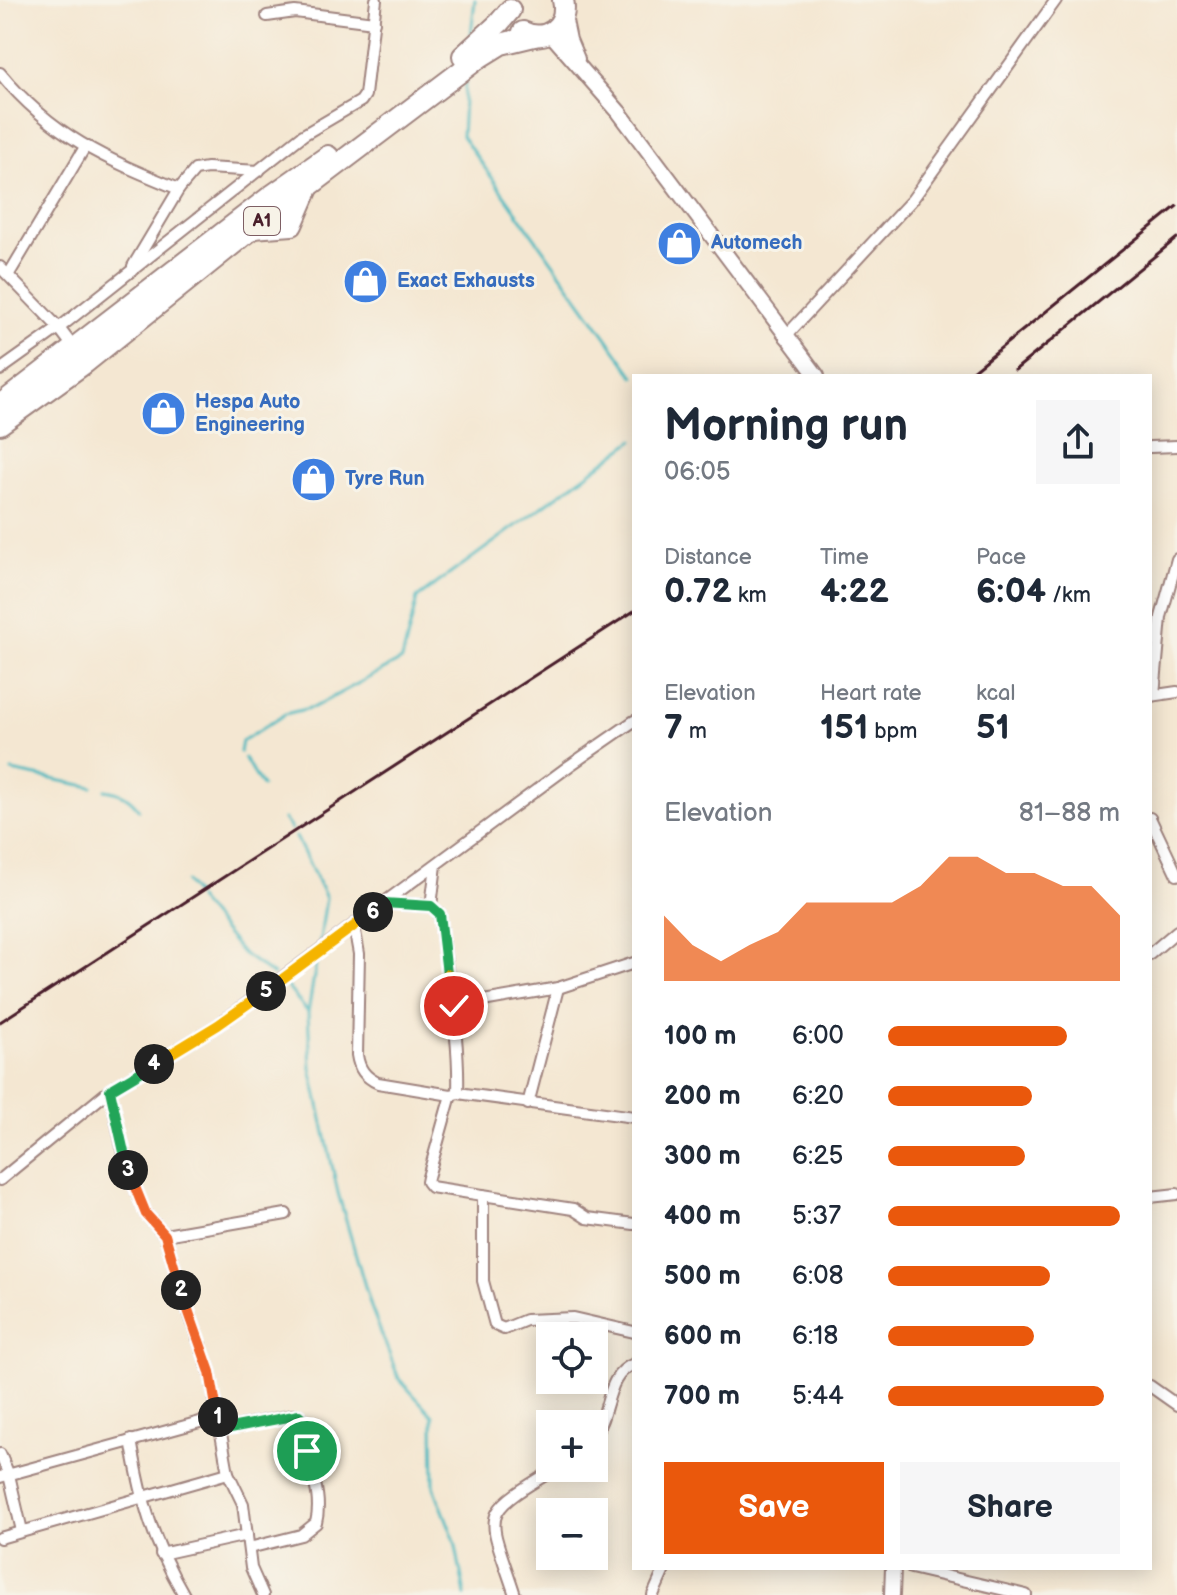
<!DOCTYPE html>
<html lang="en">
<head>
<meta charset="utf-8">
<style>
	:root { --surface:#fff; --page:#f6f6f7; --text:#1f2937; --muted:#747a83; --accent:#ea580c }
	body { margin:0; font-family:"Balsamiq Sans",sans-serif; background:var(--page); color:var(--text); height:100vh; display:flex; flex-direction:column; font-size:30px; white-space:nowrap }
	* { box-sizing:border-box; margin:0 }
	p { font-size:26px; color:var(--muted) }
	.icon { flex:none; width:44px; height:44px; fill:none; stroke:currentColor; stroke-width:2; stroke-linecap:round; stroke-linejoin:round }
	.map { position:relative; flex:1; overflow:hidden }
	.side { position:absolute; left:632px; top:374px; width:520px; height:1196px; display:flex; flex-direction:column; background:var(--surface); border-radius:0px; box-shadow:0 4px 20px #0003 }
	.side>* { flex:none }
	.tools { position:absolute; left:536px; top:1322px; display:grid; gap:16px }
	.tools a { display:grid; place-items:center; width:72px; height:72px; border-radius:0px; background:var(--surface); box-shadow:0 4px 20px #0003; font-size:40px }
	.pin { position:absolute; display:grid; place-items:center; width:68px; height:68px; color:#fff; margin:-34px; border:4px solid #fff; border-radius:50%; box-shadow:0 2px 8px #0007 }
	.km { position:absolute; width:40px; height:40px; margin:-20px; border-radius:50%; background:#222; color:#fff; font-size:22px; line-height:40px; text-align:center }
	.round { display:grid; place-items:center; flex:none; width:84px; height:84px; border-radius:0px; background:var(--page) }
	.summary { display:flex; align-items:center; justify-content:space-between; height:136px; padding:0 32px }
	h1 { font-size:44px; font-weight:600; line-height:60px }
	.metrics { display:grid; grid-template-columns:repeat(3,1fr); gap:12px; height:136px; padding:8px 32px }
	.metrics div { display:grid; align-content:center }
	.metrics b { font-size:34px; font-weight:600 }
	.metrics small { font-size:22px; font-weight:400 }
	.metrics p { font-size:22px }
	.chart { height:224px; padding:16px 32px }
	.chart p { display:flex; justify-content:space-between }
	.chart svg { width:100%; height:144px; margin-top:8px; fill:var(--accent); opacity:.7 }
	.primary-button { display:flex; gap:16px; margin-top:auto; padding:16px 32px }
	.primary-button a { flex:1; height:92px; border-radius:0px; background:var(--accent); color:#fff; font-size:32px; font-weight:600; line-height:92px; text-align:center }
	.primary-button a+a { background:var(--page); color:var(--text) }
	ul { padding:0 32px; list-style:none; font-size:26px }
	li { display:grid; grid-template-columns:128px 96px 1fr; align-items:center; height:60px }
	li i { height:20px; border-radius:10px; background:var(--accent) }
	.map>svg:first-child { display:block }
	.lines { fill:none; stroke-linecap:round; stroke-linejoin:round }
	.stream { stroke:#49b8bf; stroke-width:3 }
	.street-casing { stroke:#9f837e; stroke-width:14 }
	.secondary-casing { stroke:#9f837e; stroke-width:18 }
	.highway-casing { stroke:#9f837e; stroke-width:24 }
	.street { stroke:#fff; stroke-width:10 }
	.secondary { stroke:#fff; stroke-width:14 }
	.highway { stroke:#fff; stroke-width:20 }
	.rail { stroke:#4a1f2b; stroke-width:3 }
	.split-1-casing { stroke:#fff; stroke-width:16 }
	.split-2-casing { stroke:#fff; stroke-width:16 }
	.split-3-casing { stroke:#fff; stroke-width:16 }
	.split-4-casing { stroke:#fff; stroke-width:16 }
	.split-5-casing { stroke:#fff; stroke-width:16 }
	.split-6-casing { stroke:#fff; stroke-width:16 }
	.split-7-casing { stroke:#fff; stroke-width:16 }
	.split-8-casing { stroke:#fff; stroke-width:16 }
	.split-1 { stroke:#22a559; stroke-width:10 }
	.split-2 { stroke:#f0652b; stroke-width:10 }
	.split-3 { stroke:#f0652b; stroke-width:10 }
	.split-4 { stroke:#22a559; stroke-width:10 }
	.split-5 { stroke:#f5b400; stroke-width:10 }
	.split-6 { stroke:#f5b400; stroke-width:10 }
	.split-7 { stroke:#22a559; stroke-width:10 }
	.split-8 { stroke:#f5b400; stroke-width:10 }
	.labels { text-anchor:middle; dominant-baseline:central; stroke-width:6; stroke-linejoin:round; paint-order:stroke }
	.shield { fill:#f7f3e8; stroke:#7e5f64; stroke-width:2 }
	.shield-label { font-size:18px; font-weight:bold; fill:#4a1f2b }
	.shop-label { font-size:20px; font-weight:bold; fill:#366cbe; stroke:#f7f3e8; text-anchor:start }
</style>
</head>
<body>
<div class="map">
<svg width="1177" height="1595" viewBox="0 0 1177 1595">
	<rect width="100%" height="100%" fill="#f7f3e8"/>
	<filter id="ink" filterUnits="userSpaceOnUse"><feTurbulence type="fractalNoise" baseFrequency=".0125" numOctaves="2"/><feDisplacementMap in="SourceGraphic" scale="16" xChannelSelector="R" yChannelSelector="G"/><feConvolveMatrix kernelMatrix="1 2 1 2 8 2 1 2 1" color-interpolation-filters="sRGB"/></filter>
	<filter id="wash" filterUnits="userSpaceOnUse"><feTurbulence type="fractalNoise" baseFrequency=".006" numOctaves="4" result="noise"/><feDisplacementMap in="SourceGraphic" scale="32" xChannelSelector="R" yChannelSelector="G"/><feGaussianBlur stdDeviation="1.8" result="paint"/><feColorMatrix in="noise" values="0 0 0 0 0 0 0 0 0 0 0 0 0 0 0 0 0 1.4 0 .05"/><feComposite in="paint" operator="in"/></filter>
	<g filter="url(#wash)">
		<rect width="100%" height="100%" fill="#f4e7d2"/>
		<g class="lines">
			<g class="stream">
				<path d="M 471,34 L 475,0"/>
				<path d="M 465,82 L 462,136 L 634,376"/>
				<path d="M 240,752 L 242,741 L 285,714 L 314,707 L 402,660 L 417,598 L 634,440"/>
				<path d="M 244,758 L 262,786"/>
				<path d="M 12,771 L 92,787"/>
				<path d="M 105,790 C 120,792 130,797 139,810"/>
				<path d="M 284,819 L 291,829"/>
				<path d="M 296,837 L 326,898 L 319,946"/>
				<path d="M 186,882 L 195,895"/>
				<path d="M 197,899 L 242,953 L 273,975"/>
				<path d="M 317,957 L 308,1013 L 311,1068 L 338,1193 L 371,1307 L 399,1379 L 433,1416 L 434,1487 L 455,1541 L 465,1595"/>
				<path d="M 284,983 L 307,1011"/>
			</g>
		</g>
	</g>
	<g filter="url(#ink)">
		<g class="lines">
			<defs>
				<g id="street">
					<path d="M 267,16 L 295,12 L 374,22"/>
					<path d="M 0,73 C 52,136 105,159 179,189"/>
					<path d="M 133,266 L 179,189 L 195,170 L 207,168 L 259,171"/>
					<path d="M 0,267 L 59,328 L 74,348"/>
					<path d="M 9,274 L 85,147"/>
					<path d="M 785,337 L 912,200 L 1056,0"/>
					<path d="M 0,370 L 59,328 L 303,135 L 361,101 L 365,95 L 376,0"/>
					<path d="M 1150,447 L 1177,446"/>
					<path d="M 1154,695 L 1161,617 L 1177,559"/>
					<path d="M 1150,696 L 1177,692"/>
					<path d="M 1150,818 L 1177,875"/>
					<path d="M 436,865 L 431,906 L 440,914 C 446,975 460,1032 458,1093"/>
					<path d="M 384,903 L 431,906"/>
					<path d="M 354,926 L 359,954 L 357,1055 C 359,1069 365,1077 378,1083 L 451,1095 L 458,1093 L 634,1117"/>
					<path d="M 1150,954 L 1177,931"/>
					<path d="M 454,1006 L 558,988 L 634,963"/>
					<path d="M 110,1090 L 126,1166 L 146,1214 L 165,1235 L 183,1297 L 210,1372 L 228,1473 L 243,1504 L 251,1568 L 263,1595"/>
					<path d="M 451,1095 L 428,1177 L 427,1182 L 431,1187 L 573,1209 L 587,1218 L 634,1224"/>
					<path d="M 528,1104 L 558,988"/>
					<path d="M 0,1180 L 110,1090 L 218,1025 L 569,766 L 634,721"/>
					<path d="M 483,1195 L 483,1281 L 495,1325 L 504,1329 L 526,1320 L 573,1318 L 634,1332"/>
					<path d="M 1150,1197 L 1177,1194"/>
					<path d="M 165,1235 L 286,1214"/>
					<path d="M 1150,1386 L 1177,1405"/>
					<path d="M 220,1430 L 292,1415 L 299,1415 L 306,1422 C 300,1456 325,1487 316,1523 L 301,1535 L 249,1548"/>
					<path d="M 594,1435 C 611,1412 605,1375 634,1364"/>
					<path d="M 131,1440 C 142,1503 152,1540 184,1595"/>
					<path d="M 0,1454 L 9,1475 L 22,1531"/>
					<path d="M 0,1477 L 218,1417"/>
					<path d="M 0,1538 L 228,1473"/>
					<path d="M 161,1554 L 247,1535"/>
					<path d="M 911,1568 L 1026,1595"/>
					<path d="M 515,1595 C 488,1511 475,1517 557,1468"/>
					<path d="M 653,1595 L 665,1568"/>
				</g>
				<g id="secondary">
					<path d="M 564,16 L 569,40 L 577,59"/>
					<path d="M 550,33 L 619,112 L 817,376"/>
					<path d="M 892,1595 L 893,1568"/>
				</g>
				<g id="highway">
					<path d="M 523,32 C 546,43 569,26 563,0"/>
					<path d="M 463,56 L 499,23 L 510,10"/>
					<path d="M 253,228 L 292,225 L 308,188"/>
					<path d="M 0,405 L 271,196 L 328,156"/>
					<path d="M 0,424 L 85,363 L 243,236 L 480,57 L 501,44 L 534,36"/>
				</g>
			</defs>
			<use href="#street" class="street-casing"/>
			<use href="#secondary" class="secondary-casing"/>
			<use href="#highway" class="highway-casing"/>
			<use href="#street" class="street"/>
			<use href="#secondary" class="secondary"/>
			<use href="#highway" class="highway"/>
			<g class="rail">
				<path d="M 1015,370 L 1177,238"/>
				<path d="M 966,376 L 1177,206"/>
				<path d="M 0,1022 L 634,611"/>
			</g>
		</g>
	</g>
	<g class="lines" filter="url(#ink)">
		<defs>
			<path id="split-1" d="M 218,1417 L 220,1430 L 299,1415 L 306,1422 L 304,1437 L 307,1451"/>
			<path id="split-2" d="M 181,1290 L 210,1372 L 218,1417"/>
			<path id="split-3" d="M 128,1170 L 146,1214 L 165,1235 L 181,1290"/>
			<path id="split-4" d="M 128,1170 L 110,1090 L 154,1064"/>
			<path id="split-5" d="M 154,1064 L 218,1025 L 266,991"/>
			<path id="split-6" d="M 266,991 L 373,912"/>
			<path id="split-7" d="M 373,912 L 384,903 L 431,906 L 440,914 L 447,974"/>
			<path id="split-8" d="M 447,974 L 454,1006"/>
		</defs>
		<use href="#split-1" class="split-1-casing"/>
		<use href="#split-2" class="split-2-casing"/>
		<use href="#split-3" class="split-3-casing"/>
		<use href="#split-4" class="split-4-casing"/>
		<use href="#split-5" class="split-5-casing"/>
		<use href="#split-6" class="split-6-casing"/>
		<use href="#split-7" class="split-7-casing"/>
		<use href="#split-8" class="split-8-casing"/>
		<use href="#split-1" class="split-1"/>
		<use href="#split-2" class="split-2"/>
		<use href="#split-3" class="split-3"/>
		<use href="#split-4" class="split-4"/>
		<use href="#split-5" class="split-5"/>
		<use href="#split-6" class="split-6"/>
		<use href="#split-7" class="split-7"/>
		<use href="#split-8" class="split-8"/>
	</g>
	<defs>
		<symbol id="shop-disc" viewBox="-11 -11 22 22"><circle r="9.5" fill="#3f7fe0" stroke="#f7f3e8"/><path d="M-5-2.5h2.3a2.7 3.5 0 0 1 5.4 0H5L5.5 6h-11ZM-1.5-2.5h3a1.5 2.3 0 0 0-3 0Z" fill="#fff"/></symbol>
	</defs>
	<g fill-rule="evenodd">
		<use href="#shop-disc" x="654" y="218" width="51" height="51"/>
		<use href="#shop-disc" x="340" y="256" width="51" height="51"/>
		<use href="#shop-disc" x="138" y="388" width="51" height="51"/>
		<use href="#shop-disc" x="288" y="454" width="51" height="51"/>
	</g>
	<g class="labels">
		<rect class="shield" x="244" y="207" width="36" height="28" rx="6"/>
		<g class="shield-label">
			<text x="262" y="221">A1</text>
		</g>
		<g class="shop-label">
			<text x="711" y="243">Automech</text>
			<text x="397" y="281">Exact Exhausts</text>
			<text x="195" y="402">Hespa Auto<tspan x="195" dy="23">Engineering</tspan></text>
			<text x="345" y="479">Tyre Run</text>
		</g>
	</g>
</svg>
<div class="tools">
<a><svg class="icon" aria-label="locate" viewBox="0 0 24 24"><circle cx="12" cy="12" r="6"/><path d="M12 2v4M12 18v4M2 12h4M18 12h4"/></svg></a>
<a>+</a>
<a>−</a>
</div>
<div class="pin" style="left:307px;top:1451px;background:#1e9e55"><svg class="icon" aria-label="arrive" viewBox="0 0 24 24"><path d="M6 21V4h12l-3 4 3 4H6"/></svg></div>
<div class="pin" style="left:454px;top:1006px;background:#d93025"><svg class="icon" aria-label="check" viewBox="0 0 24 24"><path d="M5 12l5 5 9-10"/></svg></div>
<b class="km" style="left:218px;top:1417px">1</b>
<b class="km" style="left:181px;top:1290px">2</b>
<b class="km" style="left:128px;top:1170px">3</b>
<b class="km" style="left:154px;top:1064px">4</b>
<b class="km" style="left:266px;top:991px">5</b>
<b class="km" style="left:373px;top:912px">6</b>
<section class="side">
<div class="summary"><div><h1>Morning run</h1><p>06:05</p></div><a class="round"><svg class="icon" aria-label="share" viewBox="0 0 24 24"><path d="M12 15V3M7 8l5-5 5 5M5 13v7h14v-7"/></svg></a></div>
<div class="metrics">
<div><p>Distance</p><b>0.72<small> km</small></b></div>
<div><p>Time</p><b>4:22</b></div>
<div><p>Pace</p><b>6:04<small> /km</small></b></div>
</div>
<div class="metrics">
<div><p>Elevation</p><b>7<small> m</small></b></div>
<div><p>Heart rate</p><b>151<small> bpm</small></b></div>
<div><p>kcal</p><b>51</b></div>
</div>
<div class="chart"><p><span>Elevation</span>81–88 m</p>
<svg viewBox="0 0 160 44" preserveAspectRatio="none"><path d="M0 44V24L10 33L20 38L30 33L40 29L50 20L60 20L70 20L80 20L90 15L100 6L110 6L120 11L130 11L140 15L150 15L160 24V44z"/></svg>
</div>
<ul>
<li><b>100 m</b>6:00<i style="width:77%"></i></li>
<li><b>200 m</b>6:20<i style="width:62%"></i></li>
<li><b>300 m</b>6:25<i style="width:59%"></i></li>
<li><b>400 m</b>5:37<i style="width:100%"></i></li>
<li><b>500 m</b>6:08<i style="width:70%"></i></li>
<li><b>600 m</b>6:18<i style="width:63%"></i></li>
<li><b>700 m</b>5:44<i style="width:93%"></i></li>
</ul>
<div class="primary-button"><a>Save</a><a>Share</a></div>
</section>
</div>
</body>
</html>
